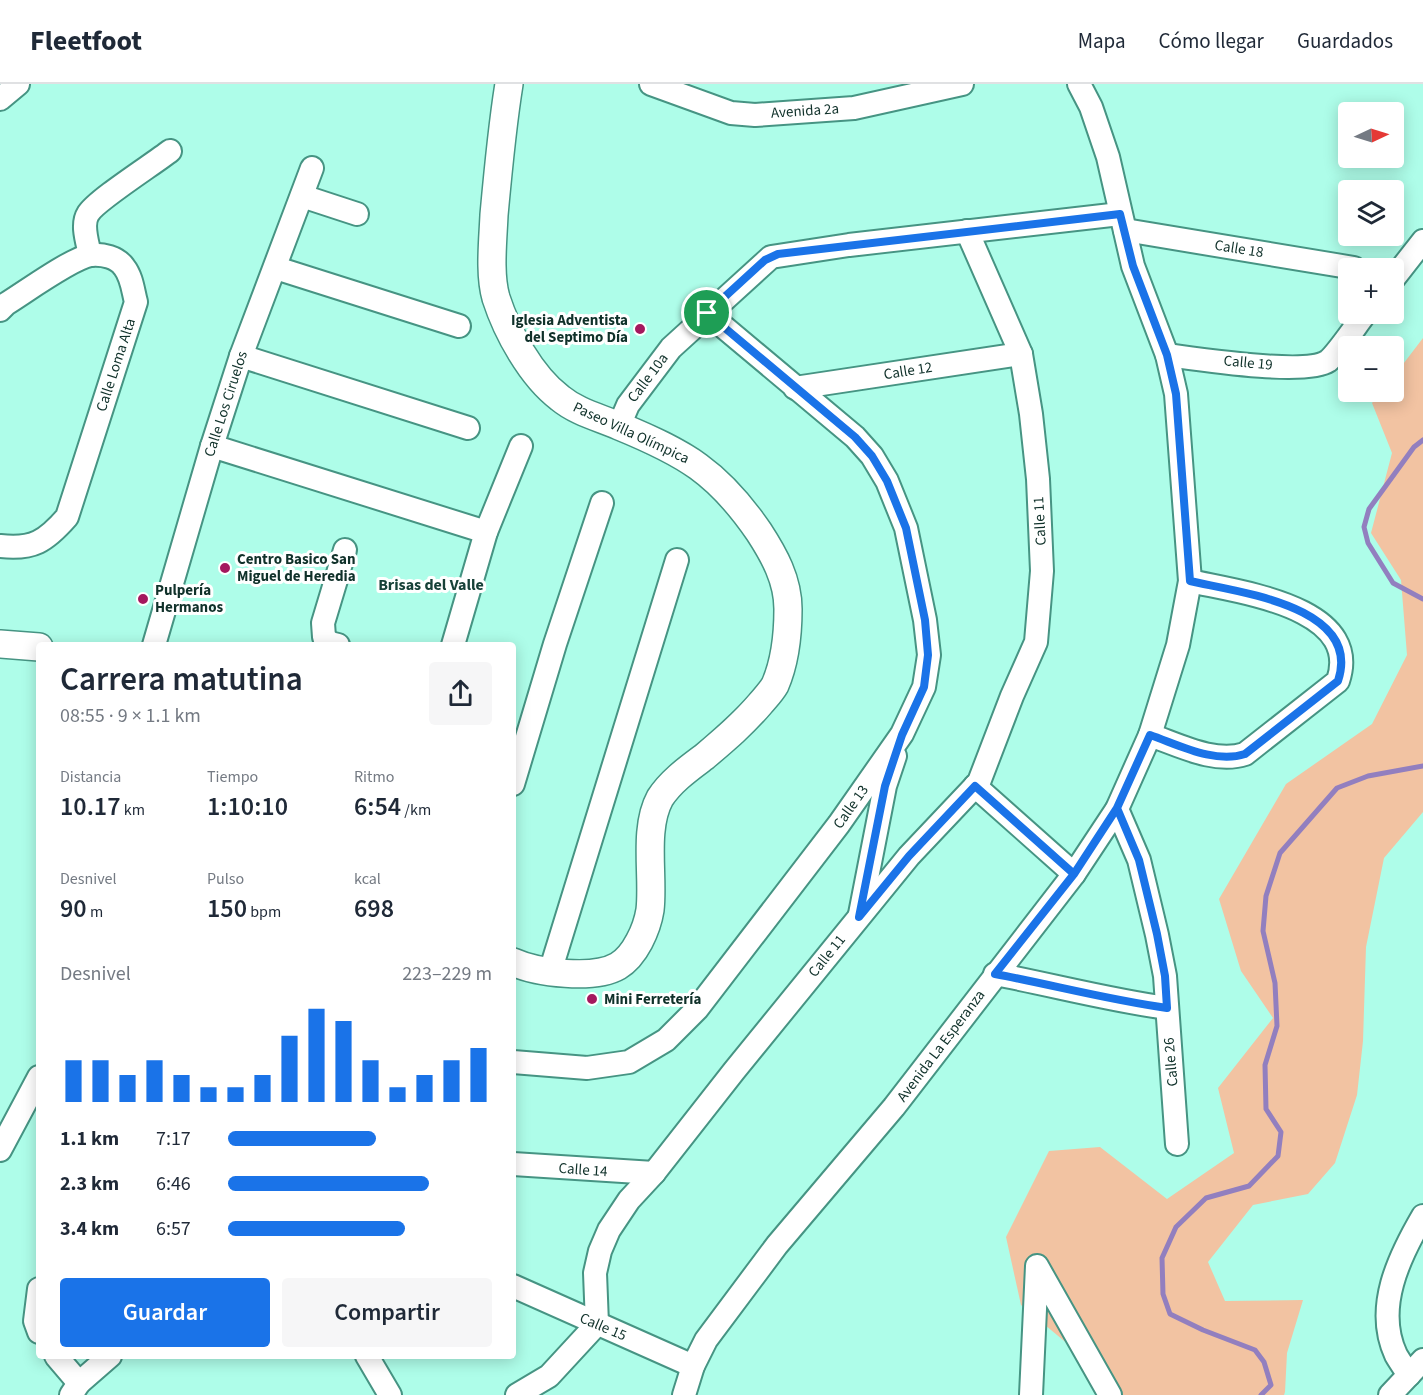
<!DOCTYPE html>
<html lang="es">
<head>
<meta charset="utf-8">
<style>
	:root { --surface:#fff; --page:#f6f6f7; --text:#1f2937; --muted:#747a83; --line:#e0e1e3; --accent:#1a73e8 }
	body { margin:0; font-family:"Source Sans 3",sans-serif; background:var(--page); color:var(--text); height:100vh; display:flex; flex-direction:column; font-size:22px; white-space:nowrap }
	* { box-sizing:border-box; margin:0 }
	p { font-size:20px; color:var(--muted) }
	.icon { flex:none; width:33px; height:33px; fill:none; stroke:currentColor; stroke-width:2; stroke-linecap:round; stroke-linejoin:round }
	.map { position:relative; flex:1; overflow:hidden }
	.details { position:absolute; left:36px; top:558px; width:480px; height:717px; display:flex; flex-direction:column; background:var(--surface); border-radius:6px; box-shadow:0 3px 15px #0003 }
	.details>* { flex:none }
	.needle { width:39px; rotate:86deg }
	.fabs { position:absolute; left:1338px; top:18px; display:grid; gap:12px }
	.fabs a { display:grid; place-items:center; width:66px; height:66px; border-radius:6px; background:var(--surface); box-shadow:0 3px 15px #0003; font-size:30px }
	.pin { position:absolute; display:grid; place-items:center; width:51px; height:51px; color:#fff; margin:-26px; border:3px solid #fff; border-radius:50%; box-shadow:0 2px 6px #0007 }
	.round { display:grid; place-items:center; flex:none; width:63px; height:63px; border-radius:6px; background:var(--page) }
	.head { display:flex; align-items:center; justify-content:space-between; height:102px; padding:0 24px }
	h1 { font-size:33px; font-weight:600; line-height:45px }
	.figures { display:grid; grid-template-columns:repeat(3,1fr); gap:9px; height:102px; padding:6px 24px }
	.figures div { display:grid; align-content:center }
	.figures b { font-size:26px; font-weight:600 }
	.figures small { font-size:16px; font-weight:400 }
	.figures p { font-size:16px }
	.chart { height:168px; padding:12px 24px }
	.chart p { display:flex; justify-content:space-between }
	.chart svg { width:100%; height:108px; margin-top:6px; stroke:var(--accent); stroke-width:6 }
	.cta { display:flex; gap:12px; margin-top:auto; padding:12px 24px }
	.cta a { flex:1; height:69px; border-radius:6px; background:var(--accent); color:#fff; font-size:24px; font-weight:600; line-height:69px; text-align:center }
	.cta a+a { background:var(--page); color:var(--text) }
	ul { padding:0 24px; list-style:none; font-size:20px }
	li { display:grid; grid-template-columns:96px 72px 1fr; align-items:center; height:45px }
	li i { height:15px; border-radius:8px; background:var(--accent) }
	header { display:flex; align-items:center; gap:36px; box-sizing:border-box; height:84px; padding:0 30px; background:var(--surface); border-bottom:2px solid var(--line) }
	header strong { font-size:28px }
	nav { display:flex; gap:33px; margin-inline-start:auto; font-size:21px }
	.map>svg:first-child { display:block }
	.green { fill:#f2c3a2 }
	.lines { fill:none; stroke-linecap:round; stroke-linejoin:round }
	.stream { stroke:#927fbf; stroke-width:5 }
	.minor-casing { stroke:#469483; stroke-width:26 }
	.major-casing { stroke:#469483; stroke-width:30 }
	.minor { stroke:#fff; stroke-width:22 }
	.major { stroke:#fff; stroke-width:27 }
	.route-casing { stroke:#fff; stroke-width:12 }
	.route { stroke:#1a73e8; stroke-width:8 }
	.poi-dot { fill:#a4185e; stroke:#fff; stroke-width:2 }
	.labels { text-anchor:middle; dominant-baseline:central; stroke-width:6; stroke-linejoin:round; paint-order:stroke }
	.street-label { font-size:15px; fill:#10312a; stroke:#fff }
	.poi-label { font-size:15px; font-weight:bold; fill:#10312a; stroke:#fff; text-anchor:start }
	.neighbourhood-label { font-size:16px; font-weight:bold; fill:#174138; stroke:#fff }
</style>
</head>
<body>
<header>
<strong>Fleetfoot</strong>
<nav><a>Mapa</a><a>Cómo llegar</a><a>Guardados</a></nav>
</header>
<div class="map">
<svg width="1423" height="1311" viewBox="0 0 1423 1311">
	<rect width="100%" height="100%" fill="#aefde9"/>
	<path class="green" d="M 1423,254 L 1423,728 L 1384,774 L 1366,863 L 1363,957 L 1357,1011 L 1335,1079 L 1308,1110 L 1253,1121 L 1208,1178 L 1225,1217 L 1303,1216 L 1287,1269 L 1285,1308 L 1284,1311 L 1122,1311 L 1075,1266 L 1021,1221 L 1006,1153 L 1049,1067 L 1100,1063 L 1167,1115 L 1234,1069 L 1218,1004 L 1273,934 L 1241,887 L 1219,815 L 1286,700 L 1372,640 L 1407,571 L 1401,496 L 1371,449 L 1392,369 L 1372,319 L 1381,308 L 1394,308 L 1394,292 Z"/>
	<g class="lines">
		<g class="stream">
			<path d="M 1423,356 L 1414,363 L 1369,425 L 1364,443 L 1368,459 L 1393,499 L 1423,515"/>
			<path d="M 1261,1311 L 1271,1301 L 1264,1278 L 1255,1266 L 1203,1246 L 1170,1230 L 1163,1210 L 1162,1174 L 1176,1143 L 1206,1114 L 1249,1102 L 1278,1072 L 1281,1048 L 1266,1025 L 1265,981 L 1277,942 L 1275,899 L 1263,847 L 1266,812 L 1280,769 L 1337,704 L 1368,692 L 1423,682"/>
		</g>
		<defs>
			<g id="minor">
				<path d="M 651,0 L 731,29 L 755,31 L 854,24 L 962,0"/>
				<path d="M 0,15 L 18,0"/>
				<path d="M 302,112 L 357,130"/>
				<path d="M 1125,146 L 1354,184"/>
				<path d="M 90,171 C 88,160 81,141 88,130 C 95,117 155,79 170,67"/>
				<path d="M 276,184 L 459,242"/>
				<path d="M 1394,194 L 1423,157"/>
				<path d="M 0,226 L 6,220 C 24,209 72,174 91,171 C 103,170 117,173 124,183 C 132,193 133,207 136,218 L 67,433 C 46,457 33,466 0,462"/>
				<path d="M 1167,271 C 1197,275 1306,292 1328,277 C 1337,270 1357,240 1365,230"/>
				<path d="M 241,272 L 468,344"/>
				<path d="M 795,304 L 1021,270"/>
				<path d="M 619,342 L 628,321 L 671,264 L 771,173 L 849,161 L 1120,130"/>
				<path d="M 212,362 L 486,448"/>
				<path d="M 154,561 L 212,362 L 241,272 L 312,84"/>
				<path d="M 338,561 L 330,559 L 324,553 L 323,539 L 345,466"/>
				<path d="M 453,561 L 486,448 L 521,362"/>
				<path d="M 1150,651 C 1179,661 1215,680 1245,670 L 1338,597 C 1363,522 1237,508 1190,497"/>
				<path d="M 513,700 L 555,560 L 602,419"/>
				<path d="M 975,702 L 1074,790"/>
				<path d="M 1117,725 L 1139,776 L 1157,851 L 1165,892 L 1177,1060"/>
				<path d="M 860,830 L 885,702 L 895,672"/>
				<path d="M 550,888 L 677,476"/>
				<path d="M 995,890 C 1053,901 1109,916 1167,924"/>
				<path d="M 513,978 L 587,984 L 629,978 L 666,956 L 697,925 L 839,740 L 902,650 L 924,603 L 929,571 L 925,536 L 906,444 L 887,397 L 872,372 L 855,353 L 707,229"/>
				<path d="M 0,1066 L 39,993"/>
				<path d="M 513,1080 L 654,1089"/>
				<path d="M 513,1202 L 693,1282"/>
				<path d="M 39,1205 L 35,1237 L 39,1248"/>
				<path d="M 56,1272 L 79,1299"/>
				<path d="M 367,1272 L 390,1311"/>
				<path d="M 1409,1291 C 1405,1285 1400,1278 1396,1271 C 1374,1224 1399,1173 1423,1132"/>
				<path d="M 71,1311 L 79,1299 L 110,1272"/>
				<path d="M 517,1311 L 549,1292 L 597,1240 L 595,1189 L 600,1167 L 609,1146 L 629,1116 L 654,1089 L 734,987 L 909,772 L 979,698 L 1012,612 L 1036,558 L 1042,487 L 1038,395 L 1031,330 L 1021,270 L 967,147"/>
				<path d="M 684,1311 L 693,1282 L 706,1256 L 777,1161 L 894,1023 L 1074,790 L 1117,725 L 1150,651 L 1178,561 L 1190,497 L 1176,310 L 1167,271 L 1133,182 L 1108,73 L 1091,23 L 1079,0"/>
				<path d="M 1031,1311 L 1037,1182 L 1110,1311"/>
				<path d="M 1390,1311 L 1423,1276"/>
			</g>
			<g id="major">
				<path d="M 509,0 C 502,43 498,87 494,131 C 493,156 489,190 496,214 C 507,248 531,292 560,314 C 577,328 598,333 619,342 C 685,369 718,388 759,448 C 774,471 788,496 788,525 C 788,550 785,578 775,601 C 771,608 765,614 760,620 C 743,640 724,656 704,673 C 688,685 671,697 660,714 C 643,745 654,793 650,826 C 647,845 635,872 618,882 C 594,896 537,889 513,878"/>
				<path d="M 0,560 L 39,563"/>
			</g>
		</defs>
		<use href="#minor" class="minor-casing"/>
		<use href="#major" class="major-casing"/>
		<use href="#minor" class="minor"/>
		<use href="#major" class="major"/>
	</g>
	<g class="lines">
		<defs>
			<path id="route" d="M 707,229 L 855,353 L 872,372 L 887,397 L 906,444 L 925,536 L 928,571 L 924,603 L 902,651 L 885,702 L 859,833 L 909,772 L 975,702 L 1074,790 L 1117,724 L 1139,776 L 1157,850 L 1165,892 L 1167,924 C 1109,916 1053,901 995,890 L 1074,790 L 1117,724 L 1150,651 C 1179,661 1215,680 1245,670 L 1338,597 C 1363,522 1237,508 1190,497 L 1176,310 L 1167,271 L 1133,182 L 1120,130 L 778,170 L 765,176 L 707,229"/>
		</defs>
		<use href="#route" class="route-casing"/>
		<use href="#route" class="route"/>
	</g>
	<g class="poi-dot">
		<circle cx="640" cy="245" r="6"/>
		<circle cx="225" cy="484" r="6"/>
		<circle cx="143" cy="515" r="6"/>
		<circle cx="592" cy="915" r="6"/>
	</g>
	<g class="labels">
		<g class="street-label">
			<text transform="translate(805 27) rotate(-4)">Avenida 2a</text>
			<text transform="translate(1239 165) rotate(9)">Calle 18</text>
			<text transform="translate(1248 279) rotate(5)">Calle 19</text>
			<text transform="translate(116 281) rotate(-72)">Calle Loma Alta</text>
			<text transform="translate(908 287) rotate(-9)">Calle 12</text>
			<text transform="translate(648 294) rotate(-53)">Calle 10a</text>
			<text transform="translate(226 320) rotate(-72)">Calle Los Ciruelos</text>
			<text transform="translate(631 349) rotate(25)">Paseo Villa Olímpica</text>
			<text transform="translate(1040 437) rotate(-93)">Calle 11</text>
			<text transform="translate(851 723) rotate(-55)">Calle 13</text>
			<text transform="translate(827 872) rotate(-51)">Calle 11</text>
			<text transform="translate(941 962) rotate(-53)">Avenida La Esperanza</text>
			<text transform="translate(1171 978) rotate(-95)">Calle 26</text>
			<text transform="translate(583 1086) rotate(4)">Calle 14</text>
			<text transform="translate(603 1243) rotate(23)">Calle 15</text>
		</g>
		<g class="poi-label">
			<text x="628" y="236" text-anchor="end">Iglesia Adventista<tspan x="628" dy="17">del Septimo Día</tspan></text>
			<text x="237" y="475">Centro Basico San<tspan x="237" dy="17">Miguel de Heredia</tspan></text>
			<text x="155" y="506">Pulpería<tspan x="155" dy="17">Hermanos</tspan></text>
			<text x="604" y="915">Mini Ferretería</text>
		</g>
		<g class="neighbourhood-label">
			<text x="431" y="501">Brisas del Valle</text>
		</g>
	</g>
</svg>
<div class="fabs">
<a><svg class="needle" viewBox="-14 -14 28 28"><path d="M0-13l5 13h-10z" fill="#e53935"/><path d="M0 13l5-13h-10z" fill="#747a83"/></svg></a>
<a><svg class="icon" aria-label="layers" viewBox="0 0 24 24"><path d="M12 4l9 5-9 5-9-5zM3 14l9 5 9-5"/></svg></a>
<a>+</a>
<a>−</a>
</div>
<div class="pin" style="left:707px;top:229px;background:#1e9e55"><svg class="icon" aria-label="arrive" viewBox="0 0 24 24"><path d="M6 21V4h12l-3 4 3 4H6"/></svg></div>
<section class="details">
<div class="head"><div><h1>Carrera matutina</h1><p>08:55 · 9 × 1.1 km</p></div><a class="round"><svg class="icon" aria-label="share" viewBox="0 0 24 24"><path d="M12 15V3M7 8l5-5 5 5M5 13v7h14v-7"/></svg></a></div>
<div class="figures">
<div><p>Distancia</p><b>10.17<small> km</small></b></div>
<div><p>Tiempo</p><b>1:10:10</b></div>
<div><p>Ritmo</p><b>6:54<small> /km</small></b></div>
</div>
<div class="figures">
<div><p>Desnivel</p><b>90<small> m</small></b></div>
<div><p>Pulso</p><b>150<small> bpm</small></b></div>
<div><p>kcal</p><b>698</b></div>
</div>
<div class="chart"><p><span>Desnivel</span>223–229 m</p>
<svg viewBox="0 0 160 44" preserveAspectRatio="none"><path d="M5 44V27M15 44V27M25 44V33M35 44V27M45 44V33M55 44V38M65 44V38M75 44V33M85 44V17M95 44V6M105 44V11M115 44V27M125 44V38M135 44V33M145 44V27M155 44V22"/></svg>
</div>
<ul>
<li><b>1.1 km</b>7:17<i style="width:56%"></i></li>
<li><b>2.3 km</b>6:46<i style="width:76%"></i></li>
<li><b>3.4 km</b>6:57<i style="width:67%"></i></li>
</ul>
<div class="cta"><a>Guardar</a><a>Compartir</a></div>
</section>
</div>
</body>
</html>
